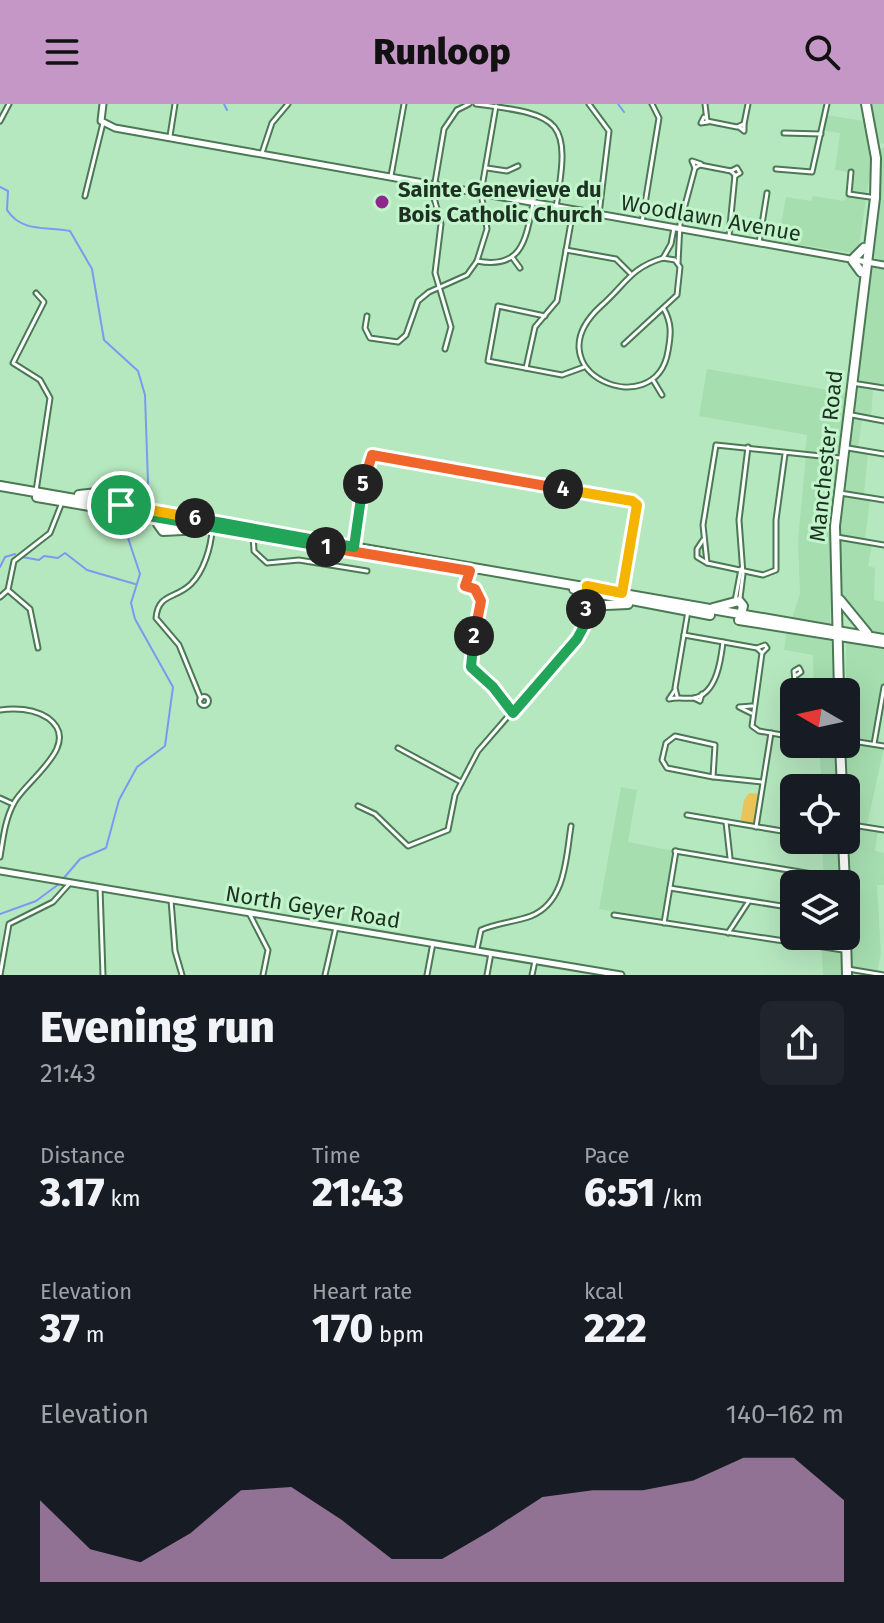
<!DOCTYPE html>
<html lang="en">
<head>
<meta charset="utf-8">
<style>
	:root { --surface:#171b24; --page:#20242c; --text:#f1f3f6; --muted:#9ea1a6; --accent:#c597c6 }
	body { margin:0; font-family:"Fira Sans",sans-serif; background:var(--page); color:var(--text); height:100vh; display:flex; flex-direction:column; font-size:30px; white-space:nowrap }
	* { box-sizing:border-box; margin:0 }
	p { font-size:26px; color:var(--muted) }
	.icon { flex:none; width:44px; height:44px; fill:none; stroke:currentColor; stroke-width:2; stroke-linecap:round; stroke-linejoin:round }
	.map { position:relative; height:871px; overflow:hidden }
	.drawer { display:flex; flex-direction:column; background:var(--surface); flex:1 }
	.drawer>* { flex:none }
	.needle { width:52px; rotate:279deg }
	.fabs { position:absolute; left:780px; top:574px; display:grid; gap:16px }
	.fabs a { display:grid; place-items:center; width:80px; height:80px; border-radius:12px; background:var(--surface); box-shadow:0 8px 32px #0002; font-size:40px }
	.pin { position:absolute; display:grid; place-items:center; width:68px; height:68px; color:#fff; margin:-34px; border:4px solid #fff; border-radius:50%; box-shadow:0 2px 8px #0007 }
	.km { position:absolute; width:40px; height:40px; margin:-20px; border-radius:50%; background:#222; color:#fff; font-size:22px; line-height:40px; text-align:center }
	.round { display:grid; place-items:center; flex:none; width:84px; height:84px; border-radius:12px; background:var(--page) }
	.overview { display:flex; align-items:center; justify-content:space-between; height:136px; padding:0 40px }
	h1 { font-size:44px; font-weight:800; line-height:60px }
	.stats { display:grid; grid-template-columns:repeat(3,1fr); gap:12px; height:136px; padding:8px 40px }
	.stats div { display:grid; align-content:center }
	.stats b { font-size:40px; font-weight:800 }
	.stats small { font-size:22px; font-weight:400 }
	.stats p { font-size:22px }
	.chart { height:224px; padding:16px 40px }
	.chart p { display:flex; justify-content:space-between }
	.chart svg { width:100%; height:144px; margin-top:8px; fill:var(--accent); opacity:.7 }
	header { display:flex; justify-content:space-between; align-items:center; height:104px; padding:0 40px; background:var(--accent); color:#111; font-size:36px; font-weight:800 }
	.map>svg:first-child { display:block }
	.built { fill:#a6deb0 }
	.green { fill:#eac458 }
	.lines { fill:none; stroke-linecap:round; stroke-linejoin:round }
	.stream { stroke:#7e98f2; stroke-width:2 }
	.minor-casing { stroke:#4b7855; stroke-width:7 }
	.tertiary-casing { stroke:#4b7855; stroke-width:9 }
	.primary-casing { stroke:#4b7855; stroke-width:12 }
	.minor { stroke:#fff; stroke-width:3 }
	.tertiary { stroke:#fff; stroke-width:5 }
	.primary { stroke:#fff; stroke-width:8 }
	.split-1-casing { stroke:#fff; stroke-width:16 }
	.split-2-casing { stroke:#fff; stroke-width:16 }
	.split-3-casing { stroke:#fff; stroke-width:16 }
	.split-4-casing { stroke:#fff; stroke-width:16 }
	.split-5-casing { stroke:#fff; stroke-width:16 }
	.split-6-casing { stroke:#fff; stroke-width:16 }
	.split-7-casing { stroke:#fff; stroke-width:16 }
	.split-1 { stroke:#22a559; stroke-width:10 }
	.split-2 { stroke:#f0652b; stroke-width:10 }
	.split-3 { stroke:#22a559; stroke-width:10 }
	.split-4 { stroke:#f5b400; stroke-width:10 }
	.split-5 { stroke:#f0652b; stroke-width:10 }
	.split-6 { stroke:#22a559; stroke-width:10 }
	.split-7 { stroke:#f5b400; stroke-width:10 }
	.poi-dot { fill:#90278b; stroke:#c3f5cc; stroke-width:3 }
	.labels { text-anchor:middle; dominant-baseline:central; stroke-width:6; stroke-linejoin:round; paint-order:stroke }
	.poi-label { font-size:22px; font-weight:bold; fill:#1d3021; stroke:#c3f5cc; text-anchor:start }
	.street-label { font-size:22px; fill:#1d3021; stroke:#c3f5cc }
</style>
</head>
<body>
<header><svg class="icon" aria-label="menu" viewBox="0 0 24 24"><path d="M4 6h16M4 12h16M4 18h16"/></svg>Runloop<svg class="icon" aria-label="search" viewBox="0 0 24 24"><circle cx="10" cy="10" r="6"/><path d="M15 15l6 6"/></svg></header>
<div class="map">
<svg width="884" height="871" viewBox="0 0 884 871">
	<rect width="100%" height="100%" fill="#b6e8bf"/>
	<g class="built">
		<path d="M 869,0 L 884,0 L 884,40 L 877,38 Z"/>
		<path d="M 827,11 L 864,17 L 872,57 L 858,147 L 852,149 L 778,137 L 786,93 L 811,97 L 813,92 L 844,97 L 847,92 L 848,68 L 835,66 L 840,29 L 825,27 Z"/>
		<path d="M 880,44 L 884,44 L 884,158 L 872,152 Z"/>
		<path d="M 874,163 L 884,163 L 884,282 L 856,276 L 867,172 Z"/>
		<path d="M 707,265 L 846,289 L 840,351 L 805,347 L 807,331 L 699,312 Z"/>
		<path d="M 855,282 L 873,284 L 871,313 L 852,308 Z"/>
		<path d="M 852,314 L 862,315 L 858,344 L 848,341 Z"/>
		<path d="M 848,346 L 868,349 L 864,391 L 843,386 Z"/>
		<path d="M 806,351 L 839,357 L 831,424 L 830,521 L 792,515 L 800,489 L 798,436 Z"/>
		<path d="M 842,391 L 870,395 L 865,436 L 838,430 Z"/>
		<path d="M 842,435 L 872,441 L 868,462 L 875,464 L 874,496 L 884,498 L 884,532 L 870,529 L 843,499 L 839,436 Z"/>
		<path d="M 787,526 L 831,534 L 834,588 L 814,588 L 813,551 L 784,546 Z"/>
		<path d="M 846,536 L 884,541 L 884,578 L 872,638 L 846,633 Z"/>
		<path d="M 848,637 L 884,643 L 867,721 L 848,717 L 845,640 Z"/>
		<path d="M 819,640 L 835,643 L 836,673 L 821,670 Z"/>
		<path d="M 621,683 L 637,686 L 628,738 L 674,747 L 663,816 L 599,805 Z"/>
		<path d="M 848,722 L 878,727 L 875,747 L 884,749 L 884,781 L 877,781 L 881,849 L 877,868 L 851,863 Z"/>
		<path d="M 822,736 L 839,738 L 840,780 L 824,780 Z"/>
		<path d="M 822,847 L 841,849 L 842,871 L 823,871 Z"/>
	</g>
	<path class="green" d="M 749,689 L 759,690 L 755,722 L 740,720 L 744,696 Z"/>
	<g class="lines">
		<g class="stream">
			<path d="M 224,0 L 227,6"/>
			<path d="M 618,0 L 624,8"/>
			<path d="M 0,83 L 8,87 L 7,106 C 22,129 46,122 70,127 L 92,165 L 104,236 L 138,267 L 145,291 L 148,379 L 142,403"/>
			<path d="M 22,453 L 39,456 L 44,452 L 58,454 L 65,449 L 87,466 L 135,480"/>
			<path d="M 0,463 L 5,453 L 15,450"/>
			<path d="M 63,775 L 80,755 L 106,744 L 119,696 L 137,663 L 165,642 L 173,583 L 135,515 L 131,499 L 140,470 L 126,428 L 139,413"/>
			<path d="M 0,810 L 36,797 L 59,780"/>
		</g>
		<defs>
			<g id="minor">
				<path d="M 476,0 C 563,11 571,16 556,103"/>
				<path d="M 589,0 L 609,27 L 599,110"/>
				<path d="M 705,0 L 707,17 L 737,23 L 744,20 L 748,0"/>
				<path d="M 457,6 L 469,0"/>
				<path d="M 704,13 L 701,19 L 708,18"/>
				<path d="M 0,17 L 9,0"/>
				<path d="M 739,23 L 744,27 L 744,20"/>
				<path d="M 784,29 L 821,30"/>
				<path d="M 170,32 L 175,0"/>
				<path d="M 262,49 L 272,19 L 288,0"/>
				<path d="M 487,64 L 507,67 L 518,62"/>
				<path d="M 695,64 L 692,57 L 701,60"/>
				<path d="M 776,65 L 812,68 L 827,0"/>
				<path d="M 851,68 L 849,90 L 870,93"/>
				<path d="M 391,72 L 404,0"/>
				<path d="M 85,92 L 103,19"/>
				<path d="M 642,118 L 659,14 L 652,0"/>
				<path d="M 729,132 L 735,71 L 731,67"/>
				<path d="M 759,139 L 767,89"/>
				<path d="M 566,146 L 616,155 L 630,169"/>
				<path d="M 512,153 L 520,164"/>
				<path d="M 663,154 C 630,164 626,180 601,202 C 529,268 656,321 668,247 C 671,230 672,220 664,205"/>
				<path d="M 663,154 L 671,140 L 674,124"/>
				<path d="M 477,157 C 523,166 526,134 533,99"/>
				<path d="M 678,159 L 680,120 L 695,64 L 700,61 L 731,67 L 737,64 L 740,69 L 735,72"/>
				<path d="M 367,212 L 365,224 L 370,234 L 398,238 L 406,231 L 418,197 L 429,188 L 467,171 L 477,157 L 487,125 L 481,89 L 496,2"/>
				<path d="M 545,212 L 498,202 L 488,257 L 562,271 L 584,263"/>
				<path d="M 624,240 L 677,191 L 680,163 L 675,156 L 663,154"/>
				<path d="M 445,245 L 451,223 L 435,169 L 441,120 L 433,90 L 444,25 L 457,6"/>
				<path d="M 526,264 L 535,223 L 557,197 L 573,107"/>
				<path d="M 653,276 L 662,291"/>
				<path d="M 852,279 L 884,284"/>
				<path d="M 852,311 L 884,317"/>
				<path d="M 848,344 L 884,350"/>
				<path d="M 785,350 L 776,416 L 776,466 L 763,471 L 707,459 L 703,421 L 716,341 L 840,354"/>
				<path d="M 36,387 L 50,294 L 40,276 L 13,259 L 44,198 L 36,189"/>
				<path d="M 840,389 L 884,396"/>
				<path d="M 253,430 L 254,447 L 267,459 L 299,456 L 367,467"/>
				<path d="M 837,433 L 884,441"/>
				<path d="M 703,436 L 697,445 L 697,453 L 707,459"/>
				<path d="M 354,441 L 372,351 L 632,397 L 637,401 L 622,489"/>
				<path d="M 470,467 L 465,482 L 475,485 L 481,499 L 469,557 L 513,609"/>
				<path d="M 9,487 L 30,505 L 38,544"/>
				<path d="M 0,493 L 8,486 L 14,457 L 50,429 L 61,401"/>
				<path d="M 740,494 L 743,470 L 739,416 L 748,343"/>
				<path d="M 735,497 L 741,465"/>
				<path d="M 684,531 L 757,544 L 765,541 L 767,544 L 763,548"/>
				<path d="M 757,544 L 762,549 L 752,622 L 759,627 L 794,633"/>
				<path d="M 675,586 L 669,595 C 677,593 686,595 694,594 C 717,590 721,555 723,538"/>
				<path d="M 796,588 L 794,567 L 799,564 L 801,568 L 797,571"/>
				<path d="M 677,592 L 675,584 L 688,507"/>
				<circle cx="204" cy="597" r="4.5"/>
				<path d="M 694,594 L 700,597 L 702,590"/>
				<path d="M 201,595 L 179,541 L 156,514 C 158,489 176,495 191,480 C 204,467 211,443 212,426"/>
				<path d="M 0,606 C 16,604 34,605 48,614 C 84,640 25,677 14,699 C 5,715 3,735 0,753"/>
				<path d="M 751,609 L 739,603 L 752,602"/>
				<path d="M 675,632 L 715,641 L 713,673 L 667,664 L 662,656 L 666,639 Z"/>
				<path d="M 792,633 L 794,613"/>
				<path d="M 846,636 L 884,642"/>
				<path d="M 874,640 L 884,583"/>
				<path d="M 398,644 L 461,678"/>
				<path d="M 714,673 L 762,678"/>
				<path d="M 0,694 L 13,700"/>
				<path d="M 358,702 L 375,710 L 408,742 L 448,726 L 455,691 L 478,647 L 581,528 L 586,489"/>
				<path d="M 687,711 L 794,729"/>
				<path d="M 726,718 L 730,754"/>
				<path d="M 846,720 L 884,726"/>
				<path d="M 756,723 L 771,629"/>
				<path d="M 675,747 L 830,773 L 844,771"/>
				<path d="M 100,784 L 103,871"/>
				<path d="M 670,784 L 794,804"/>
				<path d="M 171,796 L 175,847 L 182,871"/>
				<path d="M 249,809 L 268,846 L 263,871"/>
				<path d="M 614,811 L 843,846"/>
				<path d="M 664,819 L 676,747"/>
				<path d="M 728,829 L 749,797"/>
				<path d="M 477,845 L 481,826 C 497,819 515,818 531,812 C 566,798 566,753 571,722"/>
				<path d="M 848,865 L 884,871"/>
				<path d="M 0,871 L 9,820 L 53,798 L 70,779"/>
				<path d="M 325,871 L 336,823"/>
				<path d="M 427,871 L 433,839"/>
				<path d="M 487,871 L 491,849"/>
				<path d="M 532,871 L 535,857"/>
			</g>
			<g id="tertiary">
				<path d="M 103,0 L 101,17 L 115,24 L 884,161"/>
				<path d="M 0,767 L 621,871"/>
			</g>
			<g id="primary">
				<path d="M 854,154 L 864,144"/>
				<path d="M 853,157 L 861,168"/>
				<path d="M 0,382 L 884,535"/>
				<path d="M 79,391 L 116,387 L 122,390 L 121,401"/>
				<path d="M 37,393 L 229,426"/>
				<path d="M 161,414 L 158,420 L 163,427 L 202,425"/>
				<path d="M 574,485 L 710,511"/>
				<path d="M 840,496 L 867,529"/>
				<path d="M 585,502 L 628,500"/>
				<path d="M 713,504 L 739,497 L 743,502 L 741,511"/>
				<path d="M 739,516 L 884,539"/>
				<path d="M 839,588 L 835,422 L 875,94 L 876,54 L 866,0"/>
				<path d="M 840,640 L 842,684"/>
				<path d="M 843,736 L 845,780"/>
				<path d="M 846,831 L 847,871"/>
			</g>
		</defs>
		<use href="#minor" class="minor-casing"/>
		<use href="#tertiary" class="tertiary-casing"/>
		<use href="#primary" class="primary-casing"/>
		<use href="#minor" class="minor"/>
		<use href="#tertiary" class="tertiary"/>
		<use href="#primary" class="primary"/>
	</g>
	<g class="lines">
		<defs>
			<path id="split-1" d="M 121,401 L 114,406 L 326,443"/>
			<path id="split-2" d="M 326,443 L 470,467 L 465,482 L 475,485 L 481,497 L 474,532"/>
			<path id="split-3" d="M 474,532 L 471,563 L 493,583 L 513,609 L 577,535 L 584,522 L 586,505"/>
			<path id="split-4" d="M 563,385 L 632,397 L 637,401 L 622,489 L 587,482 L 586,505"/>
			<path id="split-5" d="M 363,380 L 372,351 L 563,385"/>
			<path id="split-6" d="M 195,414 L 354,443 L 363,380"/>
			<path id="split-7" d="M 121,401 L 195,414"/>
		</defs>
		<use href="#split-1" class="split-1-casing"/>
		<use href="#split-2" class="split-2-casing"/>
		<use href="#split-3" class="split-3-casing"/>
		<use href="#split-4" class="split-4-casing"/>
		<use href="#split-5" class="split-5-casing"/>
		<use href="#split-6" class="split-6-casing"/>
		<use href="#split-7" class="split-7-casing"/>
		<use href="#split-1" class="split-1"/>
		<use href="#split-2" class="split-2"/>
		<use href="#split-3" class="split-3"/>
		<use href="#split-4" class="split-4"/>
		<use href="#split-5" class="split-5"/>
		<use href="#split-6" class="split-6"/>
		<use href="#split-7" class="split-7"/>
	</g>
	<circle class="poi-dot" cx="382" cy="98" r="8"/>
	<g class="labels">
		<g class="poi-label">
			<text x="398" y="85">Sainte Genevieve du<tspan x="398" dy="25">Bois Catholic Church</tspan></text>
		</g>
		<g class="street-label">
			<text transform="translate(711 114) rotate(10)">Woodlawn Avenue</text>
			<text transform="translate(826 352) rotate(-84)">Manchester Road</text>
			<text transform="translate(313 803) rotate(9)">North Geyer Road</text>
		</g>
	</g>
</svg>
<div class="fabs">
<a><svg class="needle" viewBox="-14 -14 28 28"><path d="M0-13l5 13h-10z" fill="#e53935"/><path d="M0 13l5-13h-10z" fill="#9ea1a6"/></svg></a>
<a><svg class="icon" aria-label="locate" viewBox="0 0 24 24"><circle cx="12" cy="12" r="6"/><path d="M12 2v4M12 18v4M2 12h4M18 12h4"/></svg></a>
<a><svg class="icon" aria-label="layers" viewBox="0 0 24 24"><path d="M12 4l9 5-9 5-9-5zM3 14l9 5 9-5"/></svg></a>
</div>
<div class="pin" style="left:121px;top:401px;background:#1e9e55"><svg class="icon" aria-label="arrive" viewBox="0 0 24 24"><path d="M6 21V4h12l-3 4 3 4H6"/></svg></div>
<b class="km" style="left:326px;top:443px">1</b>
<b class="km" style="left:474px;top:532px">2</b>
<b class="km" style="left:586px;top:505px">3</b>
<b class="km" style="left:563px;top:385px">4</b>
<b class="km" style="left:363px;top:380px">5</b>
<b class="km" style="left:195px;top:414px">6</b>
</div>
<section class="drawer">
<div class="overview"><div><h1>Evening run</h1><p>21:43</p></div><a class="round"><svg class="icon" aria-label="share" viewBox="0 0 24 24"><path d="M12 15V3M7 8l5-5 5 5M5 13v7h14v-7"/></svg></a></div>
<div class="stats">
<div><p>Distance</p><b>3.17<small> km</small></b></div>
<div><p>Time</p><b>21:43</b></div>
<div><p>Pace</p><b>6:51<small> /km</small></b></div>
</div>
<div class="stats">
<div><p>Elevation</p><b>37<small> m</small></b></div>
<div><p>Heart rate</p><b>170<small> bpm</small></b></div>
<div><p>kcal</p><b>222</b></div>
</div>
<div class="chart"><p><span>Elevation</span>140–162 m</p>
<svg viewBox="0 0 160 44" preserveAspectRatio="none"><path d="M0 44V19L10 34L20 38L30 29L40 16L50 15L60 25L70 37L80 37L90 28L100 18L110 16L120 16L130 13L140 6L150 6L160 19V44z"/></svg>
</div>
</section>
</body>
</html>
